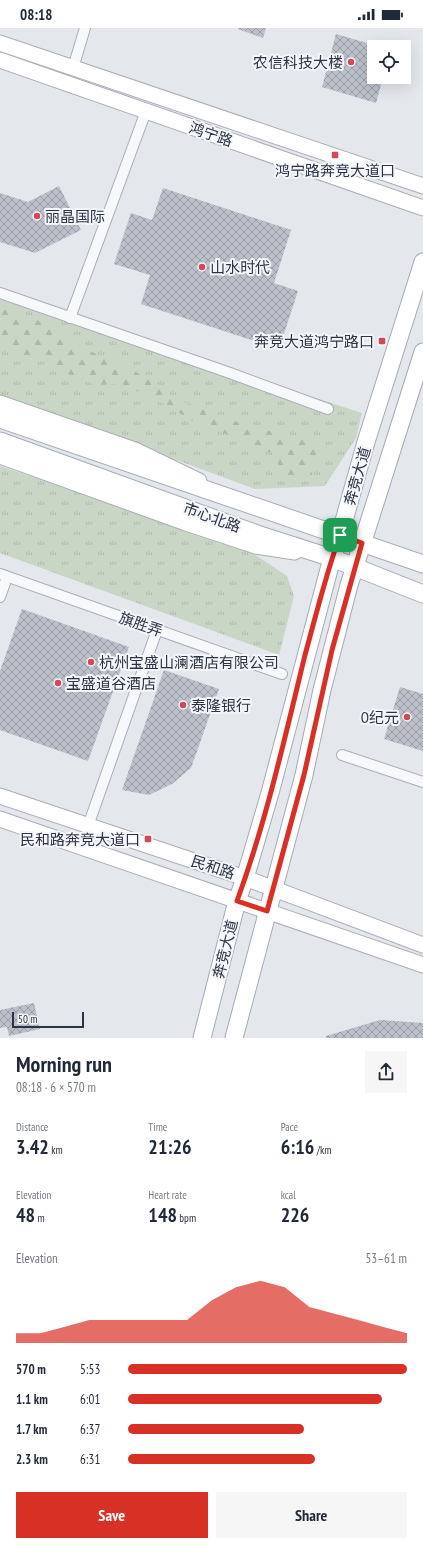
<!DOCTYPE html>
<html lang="en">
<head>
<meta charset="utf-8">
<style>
	:root { --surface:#fff; --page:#f6f6f7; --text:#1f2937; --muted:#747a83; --accent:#d93025 }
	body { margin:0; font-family:"PT Sans Narrow","Noto Sans SC",sans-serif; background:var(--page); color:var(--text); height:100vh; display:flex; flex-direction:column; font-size:15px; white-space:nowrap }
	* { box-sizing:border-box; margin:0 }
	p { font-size:13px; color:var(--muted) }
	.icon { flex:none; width:22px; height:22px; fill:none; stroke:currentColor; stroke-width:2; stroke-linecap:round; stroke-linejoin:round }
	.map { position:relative; height:1010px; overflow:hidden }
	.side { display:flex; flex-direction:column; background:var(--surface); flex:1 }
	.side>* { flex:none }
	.controls { position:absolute; left:367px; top:12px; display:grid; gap:8px }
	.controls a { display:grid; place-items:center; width:44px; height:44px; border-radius:0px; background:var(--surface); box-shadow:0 4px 16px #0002; font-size:20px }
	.scale { position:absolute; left:12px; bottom:10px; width:72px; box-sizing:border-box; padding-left:4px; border:2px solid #2b3445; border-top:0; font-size:11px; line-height:14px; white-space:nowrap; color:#2b3445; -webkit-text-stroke:3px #f4f6f9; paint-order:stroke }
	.pin { position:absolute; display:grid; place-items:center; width:34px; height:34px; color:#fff; margin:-17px; border-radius:8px; box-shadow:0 2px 6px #0006 }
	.round { display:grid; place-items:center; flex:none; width:42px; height:42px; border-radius:0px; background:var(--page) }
	.head { display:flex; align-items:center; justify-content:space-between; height:68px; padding:0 16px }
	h1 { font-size:22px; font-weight:600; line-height:30px }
	.stats { display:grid; grid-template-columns:repeat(3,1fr); gap:6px; height:68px; padding:4px 16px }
	.stats div { display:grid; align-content:center }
	.stats b { font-size:20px; font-weight:600 }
	.stats small { font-size:11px; font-weight:400 }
	.stats p { font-size:11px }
	.chart { height:112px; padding:8px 16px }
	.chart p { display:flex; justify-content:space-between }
	.chart svg { width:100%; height:72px; margin-top:4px; fill:var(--accent); opacity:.7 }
	.button { display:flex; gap:8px; margin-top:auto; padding:8px 16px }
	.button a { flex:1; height:46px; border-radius:0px; background:var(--accent); color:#fff; font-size:16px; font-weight:600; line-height:46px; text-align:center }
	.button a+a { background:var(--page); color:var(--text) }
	ul { padding:0 16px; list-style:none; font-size:13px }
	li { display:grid; grid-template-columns:64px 48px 1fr; align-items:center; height:30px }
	li i { height:10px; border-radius:5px; background:var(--accent) }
	.status { display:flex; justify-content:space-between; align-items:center; height:28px; padding:0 20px; background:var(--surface); direction:ltr }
	.status svg { height:11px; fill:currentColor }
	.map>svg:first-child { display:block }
	.grass { fill:url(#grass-tufts) }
	.forest { fill:url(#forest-firs) }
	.building { fill:url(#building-cross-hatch) }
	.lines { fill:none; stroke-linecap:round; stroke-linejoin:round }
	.minor-casing { stroke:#a9aeb7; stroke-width:12 }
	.secondary-casing { stroke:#a9aeb7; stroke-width:17 }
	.primary-casing { stroke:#a3abb8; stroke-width:19 }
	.minor { stroke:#f7f8fa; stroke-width:10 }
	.secondary { stroke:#fff; stroke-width:15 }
	.primary { stroke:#fff; stroke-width:17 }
	.route-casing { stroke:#fff; stroke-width:8 }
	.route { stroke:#d93025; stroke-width:5 }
	.poi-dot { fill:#d1495b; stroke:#f4f6f9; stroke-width:1.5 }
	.labels { text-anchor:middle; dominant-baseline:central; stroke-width:4; stroke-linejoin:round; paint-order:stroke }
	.poi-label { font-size:15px; fill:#2b3445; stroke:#f4f6f9; text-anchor:start }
	.street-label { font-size:15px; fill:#2b3445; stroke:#f4f6f9 }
</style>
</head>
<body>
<div class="status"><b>08:18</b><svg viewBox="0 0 49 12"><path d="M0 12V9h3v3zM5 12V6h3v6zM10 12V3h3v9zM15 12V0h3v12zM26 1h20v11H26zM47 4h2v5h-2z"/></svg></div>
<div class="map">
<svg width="423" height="1010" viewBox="0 0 423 1010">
	<defs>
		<pattern id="grass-tufts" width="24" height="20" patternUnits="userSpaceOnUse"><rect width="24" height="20" fill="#c9d6c5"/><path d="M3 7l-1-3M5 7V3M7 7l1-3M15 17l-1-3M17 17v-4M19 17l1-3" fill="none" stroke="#adb8ab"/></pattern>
		<pattern id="forest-firs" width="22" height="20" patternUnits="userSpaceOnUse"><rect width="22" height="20" fill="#c9d6c5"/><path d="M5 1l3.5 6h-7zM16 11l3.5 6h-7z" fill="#adb8ab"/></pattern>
		<pattern id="building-cross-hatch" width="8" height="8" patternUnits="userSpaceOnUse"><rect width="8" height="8" fill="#bbc0ca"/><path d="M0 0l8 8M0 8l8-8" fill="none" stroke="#989da6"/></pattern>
	</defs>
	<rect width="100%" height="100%" fill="#e4e7ec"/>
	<g class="grass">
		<path d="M 0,268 L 362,385 L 356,410 L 325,458 L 255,461 L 0,367 Z"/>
		<path d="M 0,438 L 248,522 L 287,548 L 294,568 L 279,627 L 0,525 Z"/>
	</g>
	<path class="forest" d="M 0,280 L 55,298 L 83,320 L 135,343 L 176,371 L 237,394 L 331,420 L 330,428 L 309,436 L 313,449 L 304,451 L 289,451 L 280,442 L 277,427 L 240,413 L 213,400 L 201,398 L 164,376 L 122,356 L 95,357 L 49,338 L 44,327 L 21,327 L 0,318 Z"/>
	<g class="building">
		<path d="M 238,0 L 266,0 L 263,10 L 238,1 Z"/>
		<path d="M 336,6 L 374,17 L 374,49 L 383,49 L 376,75 L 322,59 Z"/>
		<path d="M 59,158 L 81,202 L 35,225 L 0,214 L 0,165 L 28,174 Z"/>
		<path d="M 163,160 L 291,202 L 274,255 L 298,263 L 279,321 L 141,276 L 150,247 L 114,236 L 131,185 L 152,192 Z"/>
		<path d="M 22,581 L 129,619 L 88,733 L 0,702 L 0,643 Z"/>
		<path d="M 164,642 L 219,661 L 191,740 L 172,756 L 149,767 L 122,762 Z"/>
		<path d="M 400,659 L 423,666 L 423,723 L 384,711 Z"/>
		<path d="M 34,975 L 40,1001 L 9,1008 L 7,999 L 0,1000 L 0,982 Z"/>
		<path d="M 380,992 L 423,995 L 423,1010 L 326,1010 L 326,1008 Z"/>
	</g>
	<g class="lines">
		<defs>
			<g id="minor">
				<path d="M 73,40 L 85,0"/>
				<path d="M 0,265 L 230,345 L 328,381"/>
				<path d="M 70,290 L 146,83"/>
				<path d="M 0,546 L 282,646"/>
				<path d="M 0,569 L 7,549"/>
				<path d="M 342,727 L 423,754"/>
				<path d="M 88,798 L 157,602"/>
			</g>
			<g id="secondary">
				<path d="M 0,15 L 423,158"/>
				<path d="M 0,32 L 423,180"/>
				<path d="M 0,375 L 135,422 L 199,453"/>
				<path d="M 0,428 L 186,495 L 256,518 L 295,524"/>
				<path d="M 0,768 L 245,850 L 423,917"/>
				<path d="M 0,791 L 423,937"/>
			</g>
			<g id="primary">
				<path d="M 0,391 L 423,536"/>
				<path d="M 0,413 L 257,506 L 332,530 L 423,566"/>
				<path d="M 202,1010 L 237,873 L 245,850 L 270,765 L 332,530 L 340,507 L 366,414 L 423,234"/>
				<path d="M 234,1010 L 304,747 L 322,662 L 349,557 L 423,324"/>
			</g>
		</defs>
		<use href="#minor" class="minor-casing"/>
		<use href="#secondary" class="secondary-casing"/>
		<use href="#primary" class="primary-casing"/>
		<use href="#minor" class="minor"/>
		<use href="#secondary" class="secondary"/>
		<use href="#primary" class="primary"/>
	</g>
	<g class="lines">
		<defs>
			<path id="route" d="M 340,507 L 362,515 L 332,622 L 304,747 L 267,883 L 237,873 C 266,794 285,709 305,627 C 316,587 326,546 340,507 Z"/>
		</defs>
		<use href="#route" class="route-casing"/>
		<use href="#route" class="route"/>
	</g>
	<g class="poi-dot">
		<circle cx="351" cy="34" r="4"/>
		<rect x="331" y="123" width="8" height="8" rx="2"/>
		<circle cx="37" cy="188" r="4"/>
		<circle cx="202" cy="239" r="4"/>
		<rect x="378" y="309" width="8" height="8" rx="2"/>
		<circle cx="91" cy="634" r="4"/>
		<circle cx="58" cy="655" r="4"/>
		<circle cx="183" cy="677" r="4"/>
		<circle cx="407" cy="689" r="4"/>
		<rect x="144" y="807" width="8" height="8" rx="2"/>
	</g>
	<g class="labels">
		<g class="poi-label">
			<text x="343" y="34" text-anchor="end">农信科技大楼</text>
			<text x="335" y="142" text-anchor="middle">鸿宁路奔竞大道口</text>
			<text x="45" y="188">丽晶国际</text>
			<text x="210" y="239">山水时代</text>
			<text x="374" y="313" text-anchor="end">奔竞大道鸿宁路口</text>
			<text x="99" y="634">杭州宝盛山澜酒店有限公司</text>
			<text x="66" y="655">宝盛道谷酒店</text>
			<text x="191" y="677">泰隆银行</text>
			<text x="399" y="689" text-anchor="end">O纪元</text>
			<text x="140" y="811" text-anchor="end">民和路奔竞大道口</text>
		</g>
		<g class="street-label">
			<text transform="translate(211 106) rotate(19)">鸿宁路</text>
			<text transform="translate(357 448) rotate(-74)">奔竞大道</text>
			<text transform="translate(212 489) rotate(20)">市心北路</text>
			<text transform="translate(141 596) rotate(19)">旗胜弄</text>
			<text transform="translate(213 839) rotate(18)">民和路</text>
			<text transform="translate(225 921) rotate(-76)">奔竞大道</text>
		</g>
	</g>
</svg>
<div class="controls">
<a><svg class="icon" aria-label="locate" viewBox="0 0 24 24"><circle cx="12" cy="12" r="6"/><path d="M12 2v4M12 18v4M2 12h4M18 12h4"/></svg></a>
</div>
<div class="scale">50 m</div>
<div class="pin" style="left:340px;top:507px;background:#1e9e55"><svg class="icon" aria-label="arrive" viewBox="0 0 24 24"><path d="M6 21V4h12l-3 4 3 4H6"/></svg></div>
</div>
<section class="side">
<div class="head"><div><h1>Morning run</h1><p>08:18 · 6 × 570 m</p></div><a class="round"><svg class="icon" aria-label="share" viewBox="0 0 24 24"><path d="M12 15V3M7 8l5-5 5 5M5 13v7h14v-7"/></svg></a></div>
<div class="stats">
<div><p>Distance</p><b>3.42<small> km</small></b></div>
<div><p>Time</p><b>21:26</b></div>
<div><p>Pace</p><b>6:16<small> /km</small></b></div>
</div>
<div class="stats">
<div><p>Elevation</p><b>48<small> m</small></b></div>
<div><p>Heart rate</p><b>148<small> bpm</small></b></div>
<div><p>kcal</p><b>226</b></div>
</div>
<div class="chart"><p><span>Elevation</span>53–61 m</p>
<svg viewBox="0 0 160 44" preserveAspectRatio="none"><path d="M0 44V38L10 38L20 34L30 30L40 30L50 30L60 30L70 30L80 18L90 10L100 6L110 10L120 22L130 26L140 30L150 34L160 38V44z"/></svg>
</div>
<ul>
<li><b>570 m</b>5:53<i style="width:100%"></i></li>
<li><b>1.1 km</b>6:01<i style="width:91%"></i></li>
<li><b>1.7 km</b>6:37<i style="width:63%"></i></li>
<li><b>2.3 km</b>6:31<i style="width:67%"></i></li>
</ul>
<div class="button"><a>Save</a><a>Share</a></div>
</section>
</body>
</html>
